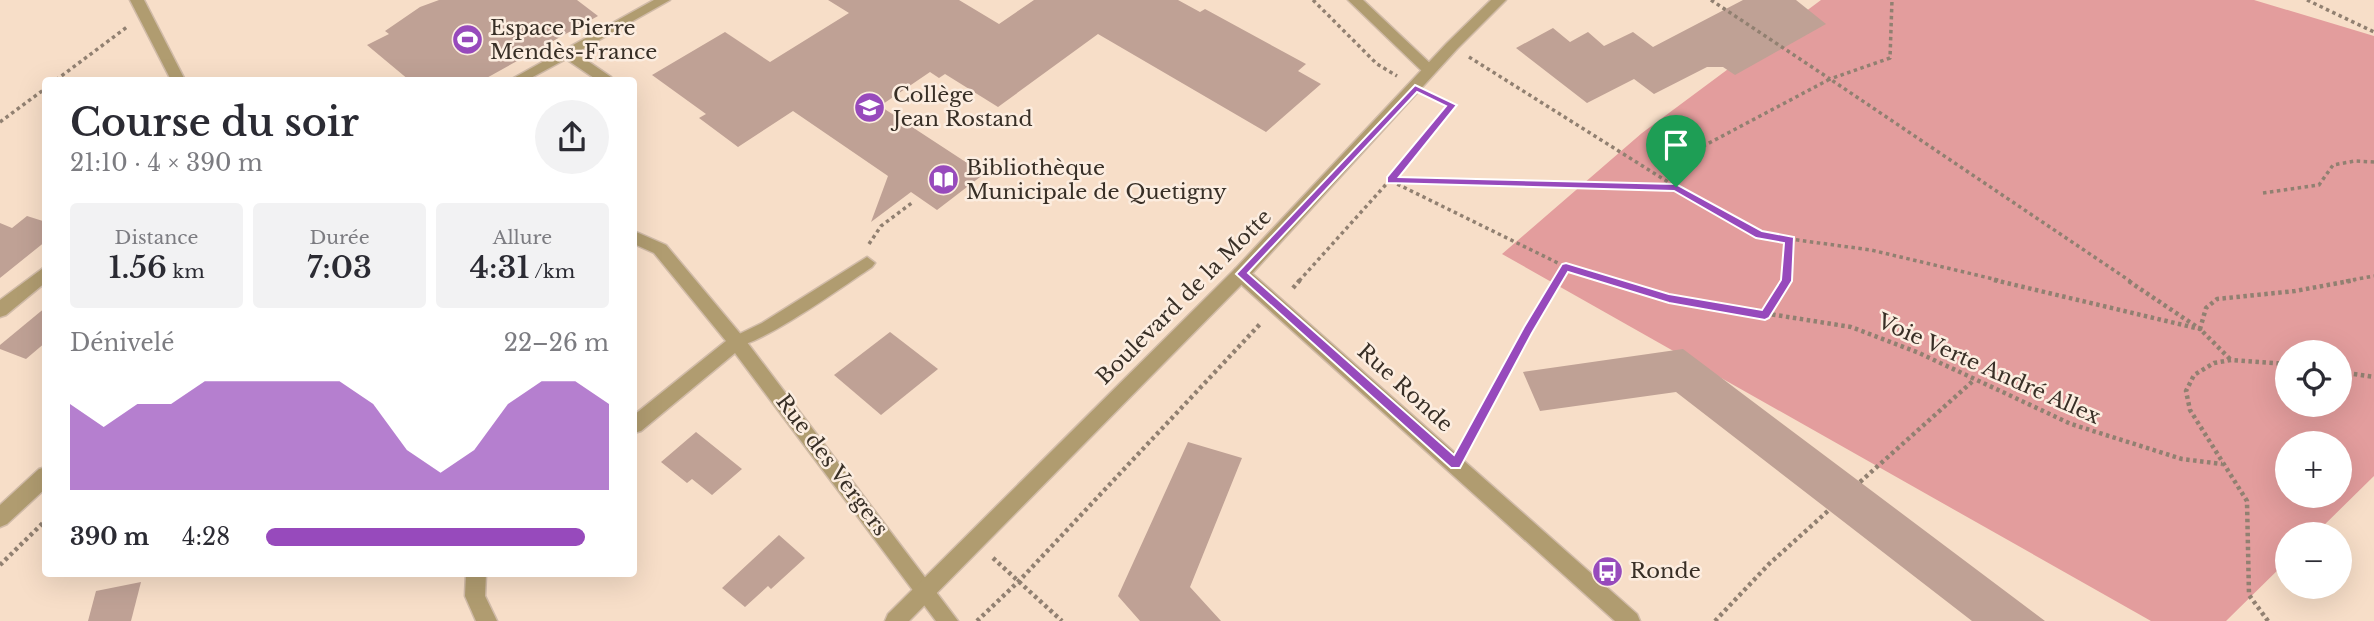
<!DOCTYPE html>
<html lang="fr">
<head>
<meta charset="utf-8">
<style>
	:root { --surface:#fff; --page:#f2f2f3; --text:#2b2b33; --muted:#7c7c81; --accent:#974abc }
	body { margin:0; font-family:"Libre Baskerville",serif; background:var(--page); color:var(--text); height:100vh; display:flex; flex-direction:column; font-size:26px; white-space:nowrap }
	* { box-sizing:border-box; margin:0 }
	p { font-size:23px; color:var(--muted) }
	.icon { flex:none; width:38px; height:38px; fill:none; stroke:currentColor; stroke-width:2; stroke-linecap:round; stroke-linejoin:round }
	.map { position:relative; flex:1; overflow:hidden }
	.sheet { position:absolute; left:42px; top:77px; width:595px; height:500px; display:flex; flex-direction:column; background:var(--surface); border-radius:7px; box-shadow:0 7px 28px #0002 }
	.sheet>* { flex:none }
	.tools { position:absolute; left:2275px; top:340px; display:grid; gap:14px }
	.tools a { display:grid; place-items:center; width:77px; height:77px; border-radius:50%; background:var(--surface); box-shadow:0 7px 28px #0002; font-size:35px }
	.pin { position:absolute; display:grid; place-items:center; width:60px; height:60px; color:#fff; margin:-72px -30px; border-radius:50% 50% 50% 0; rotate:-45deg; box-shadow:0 0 7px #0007 }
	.pin .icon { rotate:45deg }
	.round { display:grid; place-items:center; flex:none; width:74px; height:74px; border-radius:37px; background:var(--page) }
	.headline { display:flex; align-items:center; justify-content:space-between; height:119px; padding:0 28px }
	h1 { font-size:38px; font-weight:600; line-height:52px }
	.stats { display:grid; grid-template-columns:repeat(3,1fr); gap:10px; height:119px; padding:7px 28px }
	.stats div { display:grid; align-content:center; border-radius:7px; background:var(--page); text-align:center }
	.stats b { font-size:30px; font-weight:600 }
	.stats small { font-size:19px; font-weight:400 }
	.stats p { font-size:19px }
	.chart { height:196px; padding:14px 28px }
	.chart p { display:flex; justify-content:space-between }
	.chart svg { width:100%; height:126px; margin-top:7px; fill:var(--accent); opacity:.7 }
	ul { padding:0 28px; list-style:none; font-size:23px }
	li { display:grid; grid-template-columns:112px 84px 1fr; align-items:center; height:52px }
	li i { height:18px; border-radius:9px; background:var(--accent) }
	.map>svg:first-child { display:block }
	.green { fill:#e39d9d; fill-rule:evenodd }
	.building { fill:#bfa195 }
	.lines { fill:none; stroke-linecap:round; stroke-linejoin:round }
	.service-casing { stroke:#d1bba8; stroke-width:3 }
	.minor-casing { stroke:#d1bba8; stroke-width:3 }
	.tertiary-casing { stroke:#d1bba8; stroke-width:3 }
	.path-far1 { stroke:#918071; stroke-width:3.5; stroke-dasharray:3.5 3.5; stroke-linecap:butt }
	.path { stroke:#918071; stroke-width:4.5; stroke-dasharray:3.5 3.5; stroke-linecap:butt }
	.service { fill:#b09c70; fill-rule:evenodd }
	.minor { fill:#b09c70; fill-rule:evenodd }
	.tertiary { fill:#b09c70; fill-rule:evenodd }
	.route { fill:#974abc; stroke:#fff; stroke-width:2; fill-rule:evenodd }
	.labels { text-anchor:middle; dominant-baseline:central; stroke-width:5; stroke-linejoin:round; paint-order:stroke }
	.poi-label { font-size:21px; fill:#382f26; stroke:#fcede0; text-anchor:start }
	.street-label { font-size:21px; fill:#382f26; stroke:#fcede0 }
</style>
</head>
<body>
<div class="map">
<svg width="2374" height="621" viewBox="0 0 2374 621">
	<rect width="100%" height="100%" fill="#f7dec8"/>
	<path class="green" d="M 1821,0 L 2254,0 L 2374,36 L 2374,476 L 2315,534 L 2287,534 L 2287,561 L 2226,621 L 2151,621 L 1502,254 L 1642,133 ZM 2287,352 L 2340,352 L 2340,404 L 2287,404 ZM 2287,443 L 2340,443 L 2340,495 L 2287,495 Z"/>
	<g class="building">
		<path d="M 439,0 L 577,0 L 598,16 L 483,80 L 409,80 L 367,45 L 389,34 L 385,31 L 420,7 Z"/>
		<path d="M 828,0 L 959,0 L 999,24 L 1034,0 L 1178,0 L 1200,12 L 1205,9 L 1306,64 L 1298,71 L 1321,84 L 1266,132 L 1098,34 L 998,107 L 945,74 L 939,78 L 930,72 L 880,106 L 984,174 L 937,210 L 911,192 L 871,222 L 888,176 L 793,111 L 738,147 L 699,118 L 706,114 L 652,75 L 725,32 L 770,62 L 849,13 Z"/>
		<path d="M 1743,0 L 1796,0 L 1826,24 L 1735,75 L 1723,67 L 1707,67 L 1654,94 L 1634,79 L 1587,103 L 1516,48 L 1553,28 L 1570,42 L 1588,32 L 1604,46 L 1633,32 L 1653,47 Z"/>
		<path d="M 27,216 L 46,222 L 46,241 L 0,278 L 0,223 L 12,228 Z"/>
		<path d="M 46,307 L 46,342 L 26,359 L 0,349 L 0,345 Z"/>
		<path d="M 890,332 L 938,369 L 881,415 L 834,375 Z"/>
		<path d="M 1683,349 L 1860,482 L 2045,621 L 1972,621 L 1676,392 L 1540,411 L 1523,372 Z"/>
		<path d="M 696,432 L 742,469 L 712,495 L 692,479 L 687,483 L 661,462 Z"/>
		<path d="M 1188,442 L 1242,458 L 1190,587 L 1221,621 L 1140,621 L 1118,596 Z"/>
		<path d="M 779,535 L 805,558 L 771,589 L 768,586 L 745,607 L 722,588 Z"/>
		<path d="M 141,582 L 131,621 L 88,621 L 96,591 Z"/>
	</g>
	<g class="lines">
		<defs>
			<g id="service">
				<path d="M 654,0 L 670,0 L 576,53 L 611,77 L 612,80 L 597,80 L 566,59 L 527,80 L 510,80 Z"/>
				<path d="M 867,257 L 875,263 L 872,267 C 851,281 751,353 731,346 L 729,342 L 731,338 L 762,323 Z"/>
			</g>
			<g id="minor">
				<path d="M 130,0 L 144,0 L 185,80 L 171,80 Z"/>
				<path d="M 1348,0 L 1363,0 L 1434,67 L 1436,70 L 1434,73 L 1424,73 Z"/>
				<path d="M 634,231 L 666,245 L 743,337 L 958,621 L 936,621 L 735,353 L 641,431 L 634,433 L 634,415 L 726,341 L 654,253 L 634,244 Z"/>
				<path d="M 46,266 L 46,282 L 6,315 L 0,317 L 0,300 Z"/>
				<path d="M 1241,268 L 1247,269 L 1637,614 L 1640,621 L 1615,621 L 1235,279 L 1232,274 L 1235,269 Z"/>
				<path d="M 46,467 L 46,488 L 7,524 L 0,527 L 0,505 L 39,469 Z"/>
				<path d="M 466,574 L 486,574 L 485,596 L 497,621 L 476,621 L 465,596 Z"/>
			</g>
			<path id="tertiary" d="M 1491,0 L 1506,0 L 1457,49 L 1247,279 L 909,621 L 885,621 L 888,614 L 1235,269 L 1447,43 Z"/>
		</defs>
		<use href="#service" class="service-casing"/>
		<use href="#minor" class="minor-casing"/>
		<use href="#tertiary" class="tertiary-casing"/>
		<g class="path-far1">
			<path d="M 1313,0 L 1377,64 L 1397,76"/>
			<path d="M 1711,0 L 1830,79 L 1890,58 L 1892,0"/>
			<path d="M 2307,0 L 2374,32"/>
			<path d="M 1469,57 L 1676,187"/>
			<path d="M 56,80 L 127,27"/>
			<path d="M 0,122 L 46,88"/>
			<path d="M 1390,180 L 1676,187"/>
			<path d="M 1391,181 L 1566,267 L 1614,281"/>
			<path d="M 1676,187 L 1760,235 L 1871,250 L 2002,281"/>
			<path d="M 1676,187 L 1677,160 L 1830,79 L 2130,281"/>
			<path d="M 2263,193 L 2319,185 L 2333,165 L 2355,161 L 2374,162"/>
			<path d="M 869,244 L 881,226 L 913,202"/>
			<path d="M 1299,281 L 1390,180 L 1452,105 L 1433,96"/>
			<path d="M 1557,281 L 1566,267"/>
			<path d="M 1786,281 L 1790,239"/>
			<path d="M 2346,281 L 2374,276"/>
		</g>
		<g class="path">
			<path d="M 1608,280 L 1669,298 L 1851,327 L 1919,353 L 2071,424 L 2182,459 L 2222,464"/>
			<path d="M 1994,280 L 2200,329 L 2127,280"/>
			<path d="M 1293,288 L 1300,280"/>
			<path d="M 1765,315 L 1786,280"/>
			<path d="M 2230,359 L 2200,329 L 2206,308 L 2217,299 L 2295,291 L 2355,280"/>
			<path d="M 2340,372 L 2374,377"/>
			<path d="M 1466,445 L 1558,280"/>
			<path d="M 1860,482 L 1974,380"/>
			<path d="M 993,558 L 1062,621"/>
			<path d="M 0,565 L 46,520"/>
			<path d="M 977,621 L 1020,580 L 1261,323"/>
			<path d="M 1715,621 L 1769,564 L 1829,510"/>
			<path d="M 2268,621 L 2249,595 L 2247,501 L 2190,410 L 2186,391 L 2194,375 L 2214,363 L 2231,360 L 2287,364"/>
		</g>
		<use href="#service" class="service"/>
		<use href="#minor" class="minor"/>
		<use href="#tertiary" class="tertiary"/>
	</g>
	<path class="route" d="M 1415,85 L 1457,105 L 1399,177 L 1676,184 L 1762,231 L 1794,237 L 1792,281 L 1769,318 L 1765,320 L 1669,303 L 1568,272 L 1532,333 L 1460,468 L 1451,468 L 1236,274 ZM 1417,92 L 1446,106 L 1387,177 L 1387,183 L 1674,191 L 1756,238 L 1784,243 L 1781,280 L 1762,310 L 1669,294 L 1566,263 L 1562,264 L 1524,327 L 1454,455 L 1248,273 Z"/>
	<defs>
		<symbol id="stadium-disc" viewBox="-11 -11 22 22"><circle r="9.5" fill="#974abc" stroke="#fcede0"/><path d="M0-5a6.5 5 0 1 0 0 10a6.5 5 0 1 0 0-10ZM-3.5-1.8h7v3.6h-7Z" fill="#fff"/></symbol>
		<symbol id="school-disc" viewBox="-11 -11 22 22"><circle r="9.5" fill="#974abc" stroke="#fcede0"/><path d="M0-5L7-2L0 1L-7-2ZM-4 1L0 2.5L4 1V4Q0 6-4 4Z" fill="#fff"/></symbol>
		<symbol id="library-disc" viewBox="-11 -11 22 22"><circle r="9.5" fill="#974abc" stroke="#fcede0"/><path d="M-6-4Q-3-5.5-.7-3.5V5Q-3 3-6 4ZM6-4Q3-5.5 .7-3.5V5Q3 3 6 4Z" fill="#fff"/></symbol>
		<symbol id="bus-disc" viewBox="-11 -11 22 22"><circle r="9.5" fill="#974abc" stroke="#fcede0"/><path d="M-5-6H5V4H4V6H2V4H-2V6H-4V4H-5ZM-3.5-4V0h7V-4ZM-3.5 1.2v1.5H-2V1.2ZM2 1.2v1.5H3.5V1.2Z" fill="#fff"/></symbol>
	</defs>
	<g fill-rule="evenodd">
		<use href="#stadium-disc" x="450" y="22" width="35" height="35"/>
		<use href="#school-disc" x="852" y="90" width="35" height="35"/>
		<use href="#library-disc" x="926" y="162" width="35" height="35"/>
		<use href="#bus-disc" x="1590" y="554" width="35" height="35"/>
	</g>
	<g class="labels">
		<g class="poi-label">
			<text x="490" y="28">Espace Pierre<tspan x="490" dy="24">Mendès-France</tspan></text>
			<text x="893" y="95">Collège<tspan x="893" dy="24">Jean Rostand</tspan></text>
			<text x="966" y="168">Bibliothèque<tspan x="966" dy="24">Municipale de Quetigny</tspan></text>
			<text x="1630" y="571">Ronde</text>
		</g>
		<g class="street-label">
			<text transform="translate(1184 297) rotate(-45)">Boulevard de la Motte</text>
			<text transform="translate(1989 369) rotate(24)">Voie Verte André Allex</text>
			<text transform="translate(1405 388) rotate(42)">Rue Ronde</text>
			<text transform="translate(832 465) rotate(53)">Rue des Vergers</text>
		</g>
	</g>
</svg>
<div class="tools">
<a><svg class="icon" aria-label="locate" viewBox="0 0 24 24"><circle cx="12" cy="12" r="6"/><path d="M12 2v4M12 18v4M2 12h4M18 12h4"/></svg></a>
<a>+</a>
<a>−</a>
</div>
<div class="pin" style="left:1676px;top:187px;background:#1e9e55"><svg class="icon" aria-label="arrive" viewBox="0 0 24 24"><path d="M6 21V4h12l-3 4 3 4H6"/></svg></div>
<section class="sheet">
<div class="headline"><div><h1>Course du soir</h1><p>21:10 · 4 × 390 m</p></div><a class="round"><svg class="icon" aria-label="share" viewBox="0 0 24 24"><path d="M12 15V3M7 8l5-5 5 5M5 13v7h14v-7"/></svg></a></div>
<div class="stats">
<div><p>Distance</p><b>1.56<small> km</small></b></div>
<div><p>Durée</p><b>7:03</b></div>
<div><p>Allure</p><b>4:31<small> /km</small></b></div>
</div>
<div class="chart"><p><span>Dénivelé</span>22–26 m</p>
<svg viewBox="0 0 160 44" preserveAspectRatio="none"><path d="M0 44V14L10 22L20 14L30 14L40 6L50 6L60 6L70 6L80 6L90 14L100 30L110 38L120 30L130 14L140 6L150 6L160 14V44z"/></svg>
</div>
<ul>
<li><b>390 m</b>4:28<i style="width:93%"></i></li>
</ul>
</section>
</div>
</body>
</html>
